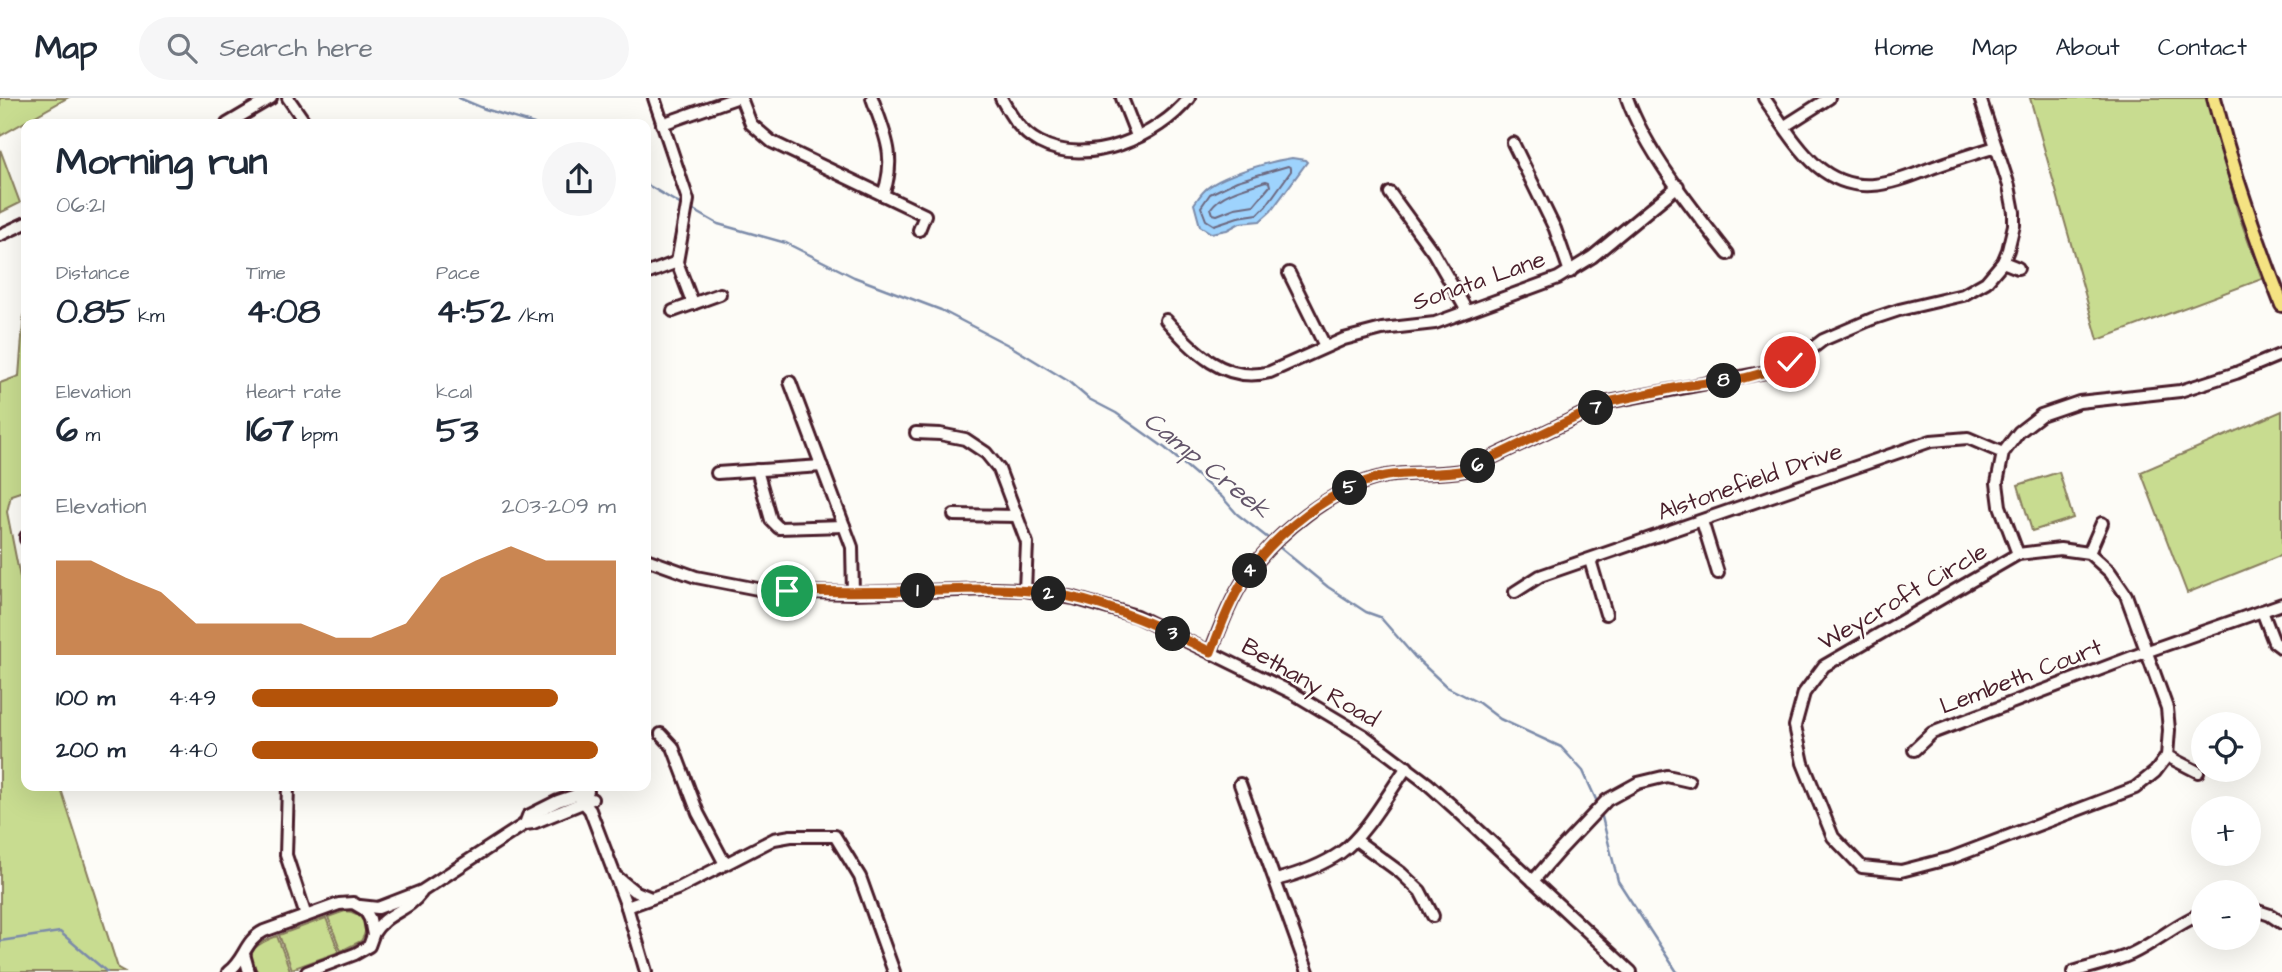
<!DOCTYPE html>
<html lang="en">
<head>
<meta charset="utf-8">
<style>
	:root { --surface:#fff; --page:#f6f6f7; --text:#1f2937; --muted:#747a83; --line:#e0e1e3; --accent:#b45309 }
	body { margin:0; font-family:"Architects Daughter",sans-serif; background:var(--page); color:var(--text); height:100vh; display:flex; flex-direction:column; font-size:26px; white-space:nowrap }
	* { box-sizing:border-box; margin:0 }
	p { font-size:23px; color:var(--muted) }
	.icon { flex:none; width:38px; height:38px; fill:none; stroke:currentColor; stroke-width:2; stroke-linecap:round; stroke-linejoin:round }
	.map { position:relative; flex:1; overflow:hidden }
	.sheet { position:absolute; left:21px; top:21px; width:630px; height:672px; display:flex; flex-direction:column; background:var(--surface); border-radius:14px; box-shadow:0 7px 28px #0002 }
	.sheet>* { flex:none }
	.fabs { position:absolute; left:2191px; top:614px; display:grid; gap:14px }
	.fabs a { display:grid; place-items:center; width:70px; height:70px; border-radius:50%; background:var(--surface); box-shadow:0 7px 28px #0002; font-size:35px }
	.pin { position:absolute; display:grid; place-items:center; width:60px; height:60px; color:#fff; margin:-30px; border:4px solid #fff; border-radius:50%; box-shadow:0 2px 7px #0007 }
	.km { position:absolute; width:35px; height:35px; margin:-18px; border-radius:50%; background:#222; color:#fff; font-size:19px; line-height:35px; text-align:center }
	.round { display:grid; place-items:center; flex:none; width:74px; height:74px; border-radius:37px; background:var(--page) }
	.head { display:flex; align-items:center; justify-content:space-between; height:119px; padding:0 35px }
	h1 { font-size:38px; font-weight:700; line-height:52px }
	.stats { display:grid; grid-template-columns:repeat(3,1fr); gap:10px; height:119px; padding:7px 35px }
	.stats div { display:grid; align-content:center }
	.stats b { font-size:35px; font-weight:700 }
	.stats small { font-size:19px; font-weight:400 }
	.stats p { font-size:19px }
	.chart { height:196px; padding:14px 35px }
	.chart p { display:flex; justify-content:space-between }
	.chart svg { width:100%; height:126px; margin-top:7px; fill:var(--accent); opacity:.7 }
	ul { padding:0 35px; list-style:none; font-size:23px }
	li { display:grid; grid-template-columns:112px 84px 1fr; align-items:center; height:52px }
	li i { height:18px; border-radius:9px; background:var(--accent) }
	header { display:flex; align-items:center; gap:42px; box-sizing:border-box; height:98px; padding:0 35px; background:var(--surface); border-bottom:2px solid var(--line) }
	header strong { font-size:33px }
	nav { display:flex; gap:38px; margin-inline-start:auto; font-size:24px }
	.search { width:490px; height:63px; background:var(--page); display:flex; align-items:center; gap:18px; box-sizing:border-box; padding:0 24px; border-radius:38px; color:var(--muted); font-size:26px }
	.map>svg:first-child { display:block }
	.green { fill:#c8dc90; stroke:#897e5e; stroke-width:2 }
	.water { fill:#9ed3fd; stroke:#7c8ba9; stroke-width:2 }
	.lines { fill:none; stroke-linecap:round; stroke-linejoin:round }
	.shore { stroke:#6c677f; stroke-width:2 }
	.stream { stroke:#7c8ba9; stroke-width:2.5 }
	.minor-casing { stroke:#4a1f2b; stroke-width:16 }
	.major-casing { stroke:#4a1f2b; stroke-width:18 }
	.minor { stroke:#fdfcf7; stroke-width:10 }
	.major { stroke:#f5e382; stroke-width:12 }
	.route-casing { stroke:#fff; stroke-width:14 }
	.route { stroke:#b45309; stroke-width:9 }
	.labels { text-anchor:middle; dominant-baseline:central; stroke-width:5; stroke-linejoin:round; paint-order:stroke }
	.street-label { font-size:24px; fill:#4a1f2b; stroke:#fdfcf7 }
	.water-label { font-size:26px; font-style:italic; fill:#63556a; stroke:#fdfcf7 }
</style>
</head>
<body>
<header>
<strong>Map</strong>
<div class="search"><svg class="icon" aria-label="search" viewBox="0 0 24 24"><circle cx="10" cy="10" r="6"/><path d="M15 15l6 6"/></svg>Search here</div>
<nav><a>Home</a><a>Map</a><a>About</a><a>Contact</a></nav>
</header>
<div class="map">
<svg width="2282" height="874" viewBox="0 0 2282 874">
	<rect width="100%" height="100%" fill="#fdfcf7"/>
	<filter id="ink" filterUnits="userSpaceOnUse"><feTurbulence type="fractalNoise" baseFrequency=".0143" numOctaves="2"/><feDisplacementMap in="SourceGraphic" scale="14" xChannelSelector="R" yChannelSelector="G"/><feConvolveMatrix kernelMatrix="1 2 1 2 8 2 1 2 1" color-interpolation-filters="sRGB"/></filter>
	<g filter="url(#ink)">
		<g class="green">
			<path d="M 0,0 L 67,0 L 0,38 Z"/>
			<path d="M 2030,0 L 2207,0 L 2238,115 L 2262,181 L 2098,242 Z"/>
			<path d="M 0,51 L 20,105 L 0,115 Z"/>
			<path d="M 26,188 L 26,392 L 11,397 L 7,414 L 25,505 L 26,688 L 60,688 L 118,870 L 125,874 L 0,874 L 0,285 L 19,278 Z"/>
			<path d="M 2282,313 L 2282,457 L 2187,495 L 2141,374 Z"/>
			<path d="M 2059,374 L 2073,420 L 2032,433 L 2018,387 Z"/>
			<path d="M 345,813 C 362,814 371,829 361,843 L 341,853 L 328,819 Z"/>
			<path d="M 326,820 L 339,854 L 292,871 L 279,837 Z"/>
			<path d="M 277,838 L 290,872 L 285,874 L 258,874 C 242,853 258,845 277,838 Z"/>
		</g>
		<path class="water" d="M 1292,60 L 1305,62 L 1307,64 L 1271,113 L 1260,123 L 1240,125 L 1227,132 L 1211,135 L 1200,128 L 1194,106 C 1197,102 1200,97 1204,93 C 1218,78 1271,63 1292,60 Z"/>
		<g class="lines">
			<g class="shore">
				<path d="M 1288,68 L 1291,70 L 1291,73 L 1266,108 L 1258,116 L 1238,119 L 1214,127 L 1206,122 L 1201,109 L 1210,96 L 1237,83 Z"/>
				<path d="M 1266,83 L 1269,84 L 1270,88 L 1254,107 L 1235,110 L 1217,117 L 1213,116 L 1211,110 C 1222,94 1248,89 1266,83 Z"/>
			</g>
			<g class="stream">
				<path d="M 459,0 L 485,11 L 534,26"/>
				<path d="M 646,86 L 683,108"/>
				<path d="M 690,110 L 718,126 L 786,145 L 854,179 L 941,212 L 1012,249 L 1068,283 L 1089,301 L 1116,315 L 1165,350 L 1222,399 L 1237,416 L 1273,444"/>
				<path d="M 1278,448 L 1328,489 L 1366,514 L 1380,519 L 1414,558 L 1447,589 L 1479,605 L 1500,621 L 1561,649 L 1583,673 L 1598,706"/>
				<path d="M 1601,715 L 1618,783 L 1677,874"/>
				<path d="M 0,843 L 60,834 L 107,874"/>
			</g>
			<defs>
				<g id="minor">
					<path d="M 288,0 L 306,26"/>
					<path d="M 654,0 L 688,102 L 677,164 L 693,206"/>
					<path d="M 741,0 L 751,26 L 772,44 L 925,117 L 919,132"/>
					<path d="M 872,0 C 885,37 897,58 883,97"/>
					<path d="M 1001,0 C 1011,18 1020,34 1039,44 C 1087,70 1158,39 1189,0"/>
					<path d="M 1122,0 L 1137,38"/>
					<path d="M 1627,0 C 1645,52 1694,113 1728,156"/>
					<path d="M 1764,0 C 1780,22 1797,51 1817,68 C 1854,99 1889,87 1929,71 C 1950,63 1973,56 1996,49"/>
					<path d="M 227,26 L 271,0"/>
					<path d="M 662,26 L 736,0"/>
					<path d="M 1785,28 L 1829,0"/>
					<path d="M 1513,45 L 1555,131 L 1570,174"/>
					<path d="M 1390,95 L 1433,154 L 1467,213"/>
					<path d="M 0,137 L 26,125"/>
					<path d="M 2003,164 L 2018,170"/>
					<path d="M 1289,175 L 1325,248"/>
					<path d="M 646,176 L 677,164"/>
					<path d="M 673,213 L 720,196"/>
					<path d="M 1166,222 C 1194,253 1224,286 1270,274 L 1344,241 L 1382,231 L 1435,225 L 1558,180 L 1592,159 L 1678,88"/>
					<path d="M 790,284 L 852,449 L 853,495"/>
					<path d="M 916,335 L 940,336 L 965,341 L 986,355 L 999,371 L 1027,445 L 1025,492"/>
					<path d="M 757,372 L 771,422 L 779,430 L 844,428"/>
					<path d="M 717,375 L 822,368"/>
					<path d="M 954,417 L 1017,418"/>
					<path d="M 1702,423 L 1718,475"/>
					<path d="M 26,439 L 26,441"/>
					<path d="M 2060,451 L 2089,455 L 2110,474 L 2126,497 L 2167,610 L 2169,632 L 2167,658 L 2155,674 L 2135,690 L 1951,760 L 1901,773 L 1862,769 L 1833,739 L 1803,665 L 1795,628 L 1804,595 L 1824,568 L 2018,456 Z"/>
					<path d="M 2089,455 L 2102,425"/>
					<path d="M 2018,456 L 2000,408 L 1997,385 L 2003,355 L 2019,334 L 2041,317 L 2079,304 L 2180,293 L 2236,275 L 2282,256"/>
					<path d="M 646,461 L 696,479 L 768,493 L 853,495 L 994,491 L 1025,492 L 1074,500 L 1136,518 L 1291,594 L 1363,637 L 1428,686 L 1459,714 L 1631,874"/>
					<path d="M 1590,462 L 1606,516"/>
					<path d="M 1515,494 L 1540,478 L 1931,343 L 1968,340 L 2003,355"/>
					<path d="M 2262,513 L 2274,544 L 2282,550"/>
					<path d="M 1211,553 C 1221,528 1230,503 1245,480 C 1274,436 1334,388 1386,378 C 1413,373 1439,378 1466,372 L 1608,304 L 1766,274 L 1802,258 L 1823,242 L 1872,221 L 1899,212 L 1963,197 L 1986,184 L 2003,164 L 2008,152 L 2014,127 L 2014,114 L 2009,88 L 1980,0"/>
					<path d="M 661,636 L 673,649 L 698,715 L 725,766"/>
					<path d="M 1914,652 L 1932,635 L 2148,553 L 2282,506"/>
					<path d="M 2167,658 L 2198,674"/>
					<path d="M 1240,686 L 1308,874"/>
					<path d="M 288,688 L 286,757 L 306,818"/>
					<path d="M 577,688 L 583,704 L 590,712 L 627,809 L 646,874"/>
					<path d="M 525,726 L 528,718 L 558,703 L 588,693"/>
					<path d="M 1356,742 L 1401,775 L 1420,793 L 1433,818"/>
					<path d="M 618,780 L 634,793 L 651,800"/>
					<path d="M 1276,782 C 1298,776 1321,768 1340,755 C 1365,738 1389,694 1407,669"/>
					<path d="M 1533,783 L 1559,753 L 1607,702 L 1638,685 L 1667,678 L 1689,683"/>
					<path d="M 360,808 L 378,810 L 422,793 L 525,726 L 533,725 L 592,701"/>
					<path d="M 627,809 L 677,791 L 774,741 L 791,738 L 835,738 L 860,779 L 894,874"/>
					<path d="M 2249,810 L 2270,817 L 2282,825"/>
					<path d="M 373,836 C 386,814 407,814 421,795"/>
					<path d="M 244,856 L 249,874"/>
					<path d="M 228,874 C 245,862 244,843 264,833 L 339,806 L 353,805 L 365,812 L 370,821 L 373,837 L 369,848 L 355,856 L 307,874"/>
					<path d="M 2073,874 C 2092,868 2113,864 2131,856 C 2157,844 2177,825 2203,815"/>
				</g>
				<path id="major" d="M 2214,0 C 2232,71 2255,139 2282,207"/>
			</defs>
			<use href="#minor" class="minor-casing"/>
			<use href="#major" class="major-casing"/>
			<use href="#minor" class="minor"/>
			<use href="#major" class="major"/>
		</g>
	</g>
	<g class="lines" filter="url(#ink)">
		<defs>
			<path id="route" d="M 787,493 C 828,494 869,494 911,493 C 963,491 1015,488 1066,498 C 1118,509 1164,531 1211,554 C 1221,528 1230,503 1245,480 C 1274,436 1333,388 1386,378 C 1413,373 1439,378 1466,372 L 1608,304 L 1684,288 L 1744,280 L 1766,274 L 1790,264"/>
		</defs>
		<use href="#route" class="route-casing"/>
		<use href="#route" class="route"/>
	</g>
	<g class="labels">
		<g class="street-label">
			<text transform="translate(1479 183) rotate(-19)">Sonata Lane</text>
			<text transform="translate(1750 384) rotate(-19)">Alstonefield Drive</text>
			<text transform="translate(1903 499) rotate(-30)">Weycroft Circle</text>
			<text transform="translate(2021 579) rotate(-21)">Lembeth Court</text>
			<text transform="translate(1310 585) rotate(30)">Bethany Road</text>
		</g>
		<g class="water-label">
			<text transform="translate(1207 367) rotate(39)">Camp Creek</text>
		</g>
	</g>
</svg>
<div class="fabs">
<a><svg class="icon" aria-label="locate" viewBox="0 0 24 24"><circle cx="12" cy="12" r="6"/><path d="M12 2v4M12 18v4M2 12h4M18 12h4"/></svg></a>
<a>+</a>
<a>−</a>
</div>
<div class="pin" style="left:787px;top:493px;background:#1e9e55"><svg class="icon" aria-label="arrive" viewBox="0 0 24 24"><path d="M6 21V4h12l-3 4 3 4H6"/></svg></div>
<div class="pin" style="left:1790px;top:264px;background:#d93025"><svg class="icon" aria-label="check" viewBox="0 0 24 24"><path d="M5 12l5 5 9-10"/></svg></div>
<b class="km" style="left:918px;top:493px">1</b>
<b class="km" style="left:1049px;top:496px">2</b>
<b class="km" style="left:1173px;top:536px">3</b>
<b class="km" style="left:1250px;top:473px">4</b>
<b class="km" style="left:1350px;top:390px">5</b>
<b class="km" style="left:1478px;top:368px">6</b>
<b class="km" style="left:1596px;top:310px">7</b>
<b class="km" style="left:1724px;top:283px">8</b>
<section class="sheet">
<div class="head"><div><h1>Morning run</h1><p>06:21</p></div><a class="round"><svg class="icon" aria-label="share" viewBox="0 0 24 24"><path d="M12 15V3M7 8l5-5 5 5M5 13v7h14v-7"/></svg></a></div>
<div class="stats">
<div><p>Distance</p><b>0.85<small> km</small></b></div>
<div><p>Time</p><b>4:08</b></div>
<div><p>Pace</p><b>4:52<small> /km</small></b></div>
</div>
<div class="stats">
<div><p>Elevation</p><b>6<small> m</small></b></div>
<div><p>Heart rate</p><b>167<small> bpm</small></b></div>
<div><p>kcal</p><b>53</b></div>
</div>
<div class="chart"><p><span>Elevation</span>203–209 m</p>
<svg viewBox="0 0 160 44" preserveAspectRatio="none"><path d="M0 44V11L10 11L20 17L30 22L40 33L50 33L60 33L70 33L80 38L90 38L100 33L110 17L120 11L130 6L140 11L150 11L160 11V44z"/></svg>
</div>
<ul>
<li><b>100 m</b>4:49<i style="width:84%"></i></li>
<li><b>200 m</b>4:40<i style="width:95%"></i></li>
</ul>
</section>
</div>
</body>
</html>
